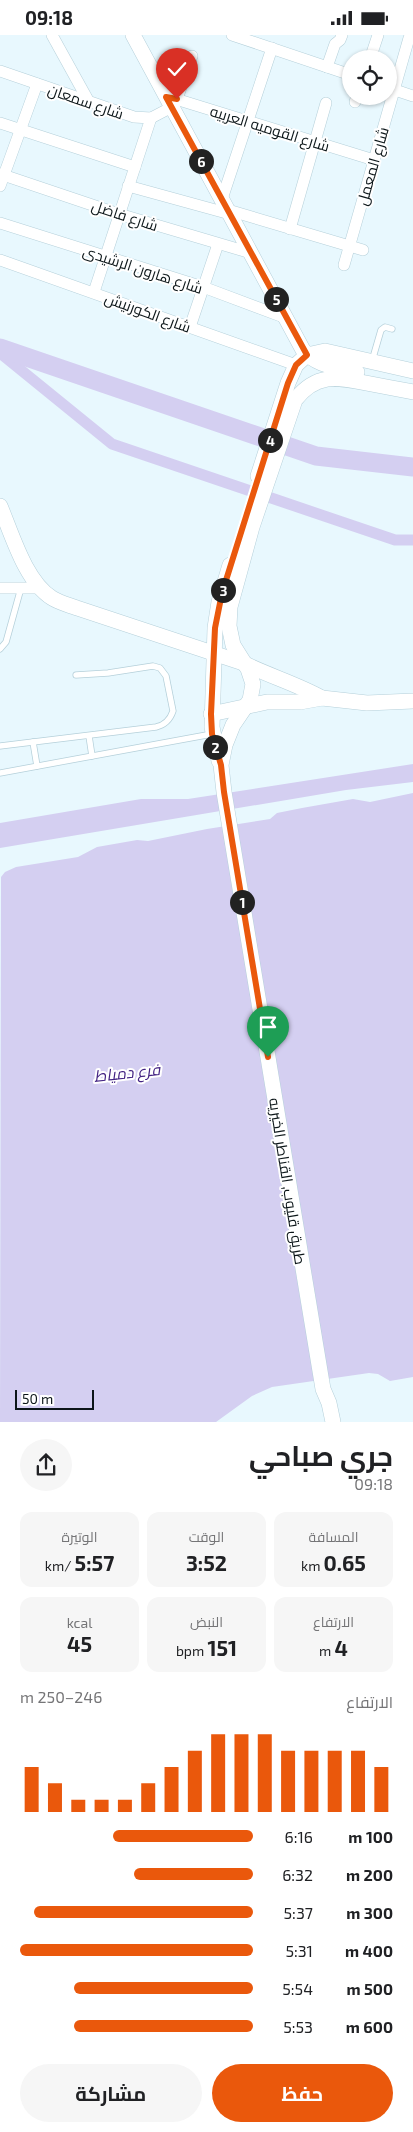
<!DOCTYPE html>
<html lang="ar">
<head>
<meta charset="utf-8">
<style>
	:root { --surface:#fff; --page:#f6f6f6; --text:#202124; --muted:#757577; --accent:#ea580c }
	body { margin:0; font-family:"Exo 2",Cairo,sans-serif; background:var(--page); color:var(--text); direction:rtl; height:100vh; display:flex; flex-direction:column; font-size:19px; white-space:nowrap }
	* { box-sizing:border-box; margin:0 }
	p { font-size:16px; color:var(--muted) }
	.icon { flex:none; width:28px; height:28px; fill:none; stroke:currentColor; stroke-width:2; stroke-linecap:round; stroke-linejoin:round }
	.map { position:relative; height:1387px; overflow:hidden; direction:ltr }
	.details { display:flex; flex-direction:column; background:var(--surface); flex:1 }
	.details>* { flex:none }
	.buttons { position:absolute; left:342px; top:15px; display:grid; gap:10px }
	.buttons a { display:grid; place-items:center; width:55px; height:55px; border-radius:50%; background:var(--surface); box-shadow:0 1px 4px #0004; font-size:25px }
	.scale { position:absolute; left:15px; bottom:12px; width:79px; box-sizing:border-box; padding-left:5px; border:2px solid #0c1619; border-top:0; font-size:14px; line-height:18px; white-space:nowrap; color:#0c1619; -webkit-text-stroke:4px #fff; paint-order:stroke }
	.pin { position:absolute; display:grid; place-items:center; width:42px; height:42px; color:#fff; margin:-51px -21px; border-radius:50% 50% 50% 0; rotate:-45deg; box-shadow:0 0 5px #0007 }
	.pin .icon { rotate:45deg }
	.km { position:absolute; width:25px; height:25px; margin:-12px; border-radius:50%; background:#222; color:#fff; font-size:14px; line-height:25px; text-align:center }
	.round { display:grid; place-items:center; flex:none; width:52px; height:52px; border-radius:26px; background:var(--page) }
	.head { display:flex; align-items:center; justify-content:space-between; height:85px; padding:0 20px }
	h1 { font-size:28px; font-weight:700; line-height:38px }
	.metrics { display:grid; grid-template-columns:repeat(3,1fr); gap:8px; height:85px; padding:5px 20px }
	.metrics div { display:grid; align-content:center; border-radius:12px; background:var(--page); text-align:center }
	.metrics b { font-size:21px; font-weight:700 }
	.metrics small { font-size:14px; font-weight:400 }
	.metrics p { font-size:14px }
	.chart { height:140px; padding:10px 20px }
	.chart p { display:flex; justify-content:space-between }
	.chart svg { width:100%; height:90px; margin-top:5px; stroke:var(--accent); stroke-width:6 }
	.cta { display:flex; gap:10px; margin-top:auto; padding:10px 20px }
	.cta a { flex:1; height:58px; border-radius:30px; background:var(--accent); color:#fff; font-size:20px; font-weight:700; line-height:58px; text-align:center }
	.cta a+a { background:var(--page); color:var(--text) }
	ul { padding:0 20px; list-style:none; font-size:16px }
	li { display:grid; grid-template-columns:80px 60px 1fr; align-items:center; height:38px }
	li i { height:12px; border-radius:6px; background:var(--accent) }
	.status { display:flex; justify-content:space-between; align-items:center; height:35px; padding:0 25px; background:var(--surface); direction:ltr }
	.status svg { height:14px; fill:currentColor }
	.map>svg:first-child { display:block }
	.water { fill:#d4cff1 }
	.lines { fill:none; stroke-linecap:round; stroke-linejoin:round }
	.canal { stroke:#d4cff1; stroke-width:11 }
	.river { stroke:#d4cff1; stroke-width:19 }
	.lane-casing { stroke:#b5d0da; stroke-width:7 }
	.street-casing { stroke:#b5d0da; stroke-width:12 }
	.secondary-casing { stroke:#b5d0da; stroke-width:16 }
	.lane { stroke:#fff; stroke-width:5.5 }
	.street { stroke:#fff; stroke-width:11 }
	.secondary { stroke:#fff; stroke-width:15 }
	.route-casing { stroke:#fff; stroke-width:10 }
	.route { stroke:#ea580c; stroke-width:6 }
	.labels { text-anchor:middle; dominant-baseline:central; stroke-width:4; stroke-linejoin:round; paint-order:stroke }
	.street-label { font-size:15px; fill:#0c1619; stroke:#fff }
	.water-label { font-size:16px; font-style:italic; fill:#432383; stroke:#fff }
</style>
</head>
<body>
<div class="status"><b>09:18</b><svg viewBox="0 0 49 12"><path d="M0 12V9h3v3zM5 12V6h3v6zM10 12V3h3v9zM15 12V0h3v12zM26 1h20v11H26zM47 4h2v5h-2z"/></svg></div>
<div class="map">
<svg width="413" height="1387" viewBox="0 0 413 1387">
	<rect width="100%" height="100%" fill="#e8f8fe"/>
	<g class="water">
		<path d="M 413,729 L 413,747 L 346,755 L 0,813 L 0,788 L 141,764 L 188,764 Z"/>
		<path d="M 413,758 L 413,1342 L 390,1346 L 378,1339 L 369,1338 L 272,1352 L 252,1361 L 216,1387 L 0,1387 L 1,842 L 5,837 L 16,832 L 78,822 L 97,812 L 137,805 L 148,806 L 207,794 L 270,784 L 277,778 L 302,773 L 353,764 L 370,767 Z"/>
	</g>
	<g class="lines">
		<path class="canal" d="M 0,318 L 112,409 L 395,505 L 413,505"/>
		<path class="river" d="M 0,313 L 316,421 L 413,432"/>
		<defs>
			<g id="lane">
				<path d="M 372,326 L 381,295 L 385,292 L 392,294"/>
				<path d="M 0,614 L 6,607 L 21,553"/>
				<path d="M 89,701 L 92,721"/>
				<path d="M 33,707 L 37,731"/>
				<path d="M 0,711 L 156,692 C 165,690 170,685 173,676 L 166,641 L 160,633 L 153,631 L 108,638 L 76,640"/>
				<path d="M 0,738 L 212,699"/>
			</g>
			<g id="street">
				<path d="M 52,0 L 89,67"/>
				<path d="M 232,0 L 351,40"/>
				<path d="M 370,24 L 378,0"/>
				<path d="M 327,32 L 335,9 L 340,5 L 342,0"/>
				<path d="M 0,36 L 134,82 L 151,83 L 172,72"/>
				<path d="M 389,53 L 413,61"/>
				<path d="M 166,61 L 374,125"/>
				<path d="M 177,64 L 192,21"/>
				<path d="M 355,67 L 357,61"/>
				<path d="M 0,88 L 135,132"/>
				<path d="M 0,139 L 119,179 L 251,218"/>
				<path d="M 0,151 L 37,49"/>
				<path d="M 128,151 L 230,179"/>
				<path d="M 222,164 L 272,13"/>
				<path d="M 228,175 L 363,215"/>
				<path d="M 0,188 L 203,252 L 286,283"/>
				<path d="M 290,194 L 326,68"/>
				<path d="M 0,225 L 296,330"/>
				<path d="M 344,230 L 409,3"/>
				<path d="M 94,257 L 151,83"/>
				<path d="M 190,292 L 218,209"/>
				<path d="M 0,553 L 41,553"/>
			</g>
			<g id="secondary">
				<path d="M 133,0 L 303,315 C 316,331 337,332 357,337"/>
				<path d="M 258,441 L 288,348 L 296,330 L 307,320 L 325,316 L 413,336"/>
				<path d="M 0,471 C 12,499 25,546 52,563 C 60,568 69,570 77,573 L 243,628 C 269,641 297,649 322,663"/>
				<path d="M 211,679 L 267,667 L 300,667 L 322,663 L 367,668 L 413,666"/>
				<path d="M 219,726 L 212,692 L 215,593 L 219,567 L 230,530"/>
				<path d="M 333,1387 L 329,1368 L 323,1354 L 224,757 L 221,730 L 225,710 L 233,690 L 250,665 L 253,649 L 248,634 L 233,610 L 229,591 L 230,572 L 252,492 L 295,365 C 316,338 336,342 366,348 C 382,351 397,354 413,357"/>
			</g>
		</defs>
		<use href="#lane" class="lane-casing"/>
		<use href="#street" class="street-casing"/>
		<use href="#secondary" class="secondary-casing"/>
		<use href="#lane" class="lane"/>
		<use href="#street" class="street"/>
		<use href="#secondary" class="secondary"/>
	</g>
	<g class="lines">
		<defs>
			<path id="route" d="M 177,64 L 166,62 L 307,320 L 296,330 L 288,348 L 222,558 L 215,593 L 211,679 L 212,699 L 221,730 L 224,757 L 268,1022"/>
		</defs>
		<use href="#route" class="route-casing"/>
		<use href="#route" class="route"/>
	</g>
	<g class="labels">
		<g class="street-label">
			<text transform="translate(86 66) rotate(19)">شارع سمعان</text>
			<text transform="translate(270 93) rotate(17)">شارع القوميه العربيه</text>
			<text transform="translate(372 131) rotate(-74)">شارع المعمل</text>
			<text transform="translate(125 180) rotate(18)">شارع فاضل</text>
			<text transform="translate(143 234) rotate(18)">شارع هارون الرشيدى</text>
			<text transform="translate(148 277) rotate(20)">شارع الكورنيش</text>
			<text transform="translate(288 1146) rotate(81)">طريق قليوب, القناطر الخيريه</text>
		</g>
		<g class="water-label">
			<text transform="translate(127 1037) rotate(-6)">فرع دمياط</text>
		</g>
	</g>
</svg>
<div class="buttons">
<a><svg class="icon" aria-label="locate" viewBox="0 0 24 24"><circle cx="12" cy="12" r="6"/><path d="M12 2v4M12 18v4M2 12h4M18 12h4"/></svg></a>
</div>
<div class="scale">50 m</div>
<div class="pin" style="left:268px;top:1022px;background:#1e9e55"><svg class="icon" aria-label="arrive" viewBox="0 0 24 24"><path d="M6 21V4h12l-3 4 3 4H6"/></svg></div>
<div class="pin" style="left:177px;top:64px;background:#d93025"><svg class="icon" aria-label="check" viewBox="0 0 24 24"><path d="M5 12l5 5 9-10"/></svg></div>
<b class="km" style="left:242px;top:867px">1</b>
<b class="km" style="left:215px;top:712px">2</b>
<b class="km" style="left:223px;top:555px">3</b>
<b class="km" style="left:270px;top:405px">4</b>
<b class="km" style="left:276px;top:264px">5</b>
<b class="km" style="left:201px;top:126px">6</b>
</div>
<section class="details">
<div class="head"><div><h1>جري صباحي</h1><p>09:18</p></div><a class="round"><svg class="icon" aria-label="share" viewBox="0 0 24 24"><path d="M12 15V3M7 8l5-5 5 5M5 13v7h14v-7"/></svg></a></div>
<div class="metrics">
<div><p>المسافة</p><b>0.65<small> km</small></b></div>
<div><p>الوقت</p><b>3:52</b></div>
<div><p>الوتيرة</p><b>5:57<small> /km</small></b></div>
</div>
<div class="metrics">
<div><p>الارتفاع</p><b>4<small> m</small></b></div>
<div><p>النبض</p><b>151<small> bpm</small></b></div>
<div><p>kcal</p><b>45</b></div>
</div>
<div class="chart"><p><span>الارتفاع</span>246–250 m</p>
<svg viewBox="0 0 160 44" preserveAspectRatio="none"><path d="M5 44V22M15 44V30M25 44V38M35 44V38M45 44V38M55 44V30M65 44V22M75 44V14M85 44V6M95 44V6M105 44V6M115 44V14M125 44V14M135 44V14M145 44V14M155 44V22"/></svg>
</div>
<ul>
<li><b>100 m</b>6:16<i style="width:60%"></i></li>
<li><b>200 m</b>6:32<i style="width:51%"></i></li>
<li><b>300 m</b>5:37<i style="width:94%"></i></li>
<li><b>400 m</b>5:31<i style="width:100%"></i></li>
<li><b>500 m</b>5:54<i style="width:77%"></i></li>
<li><b>600 m</b>5:53<i style="width:77%"></i></li>
</ul>
<div class="cta"><a>حفظ</a><a>مشاركة</a></div>
</section>
</body>
</html>
